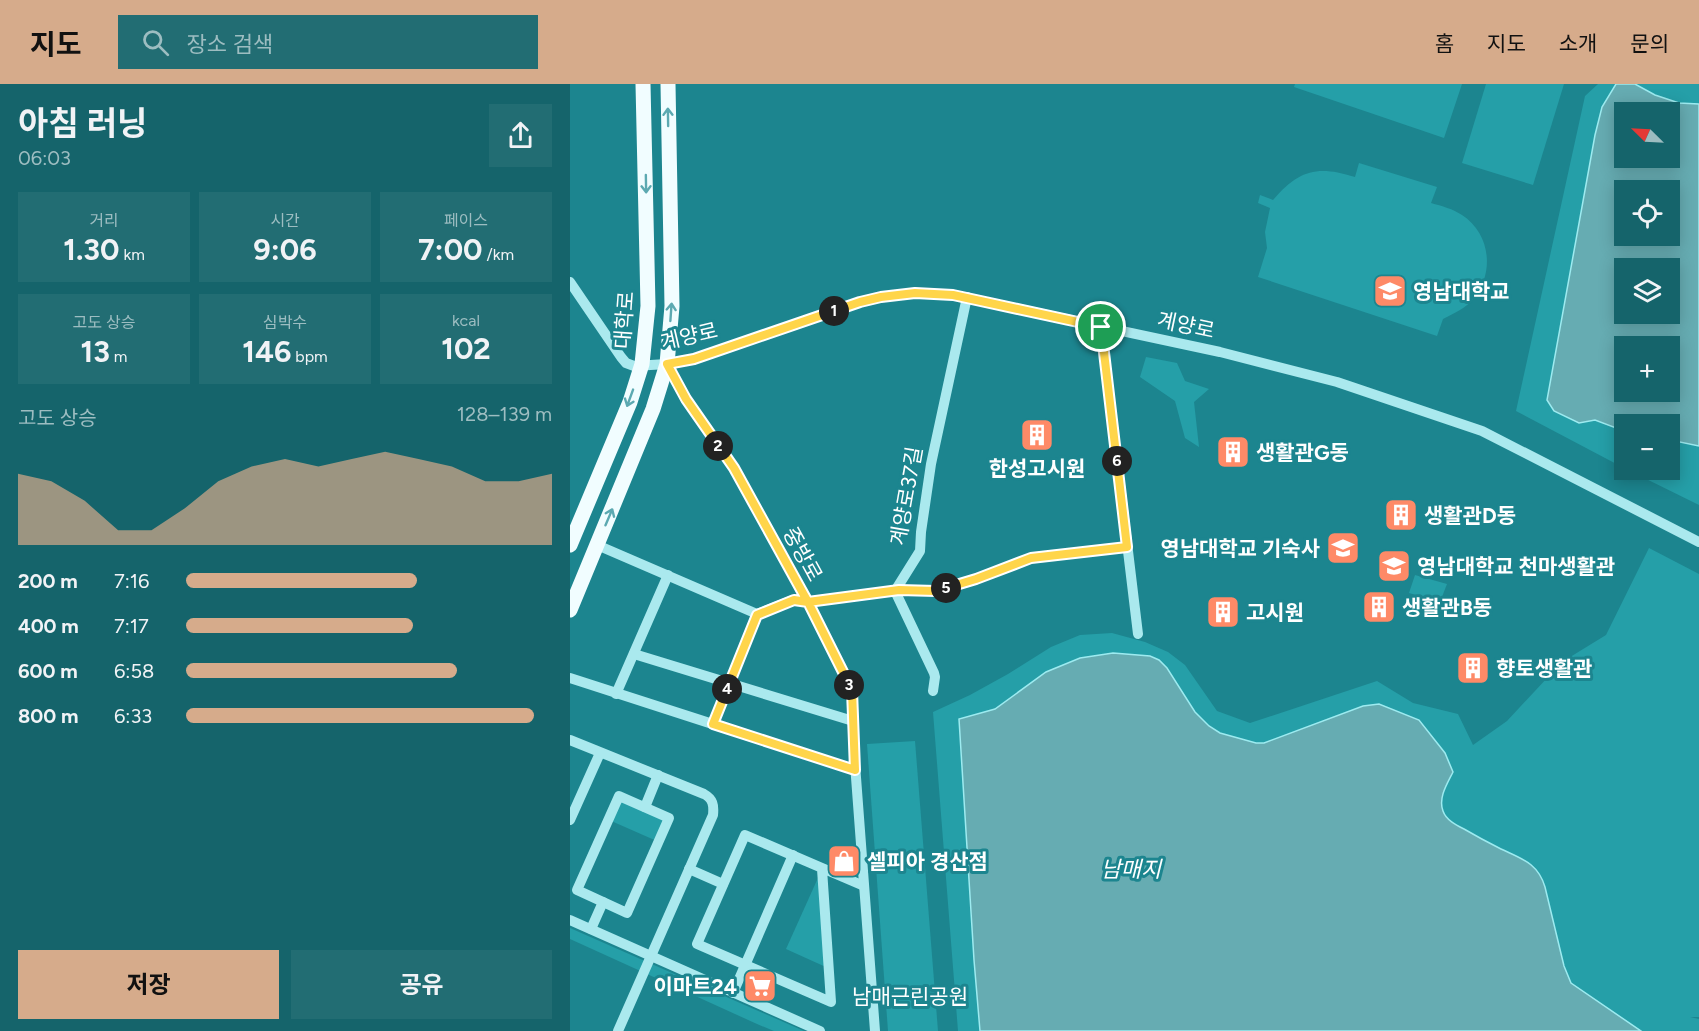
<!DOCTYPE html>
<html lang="ko">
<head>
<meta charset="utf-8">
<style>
	:root { --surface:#15646b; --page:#226d73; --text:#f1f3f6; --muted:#9dbdc1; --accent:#d6ab8b }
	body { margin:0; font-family:Figtree,"Noto Sans KR",sans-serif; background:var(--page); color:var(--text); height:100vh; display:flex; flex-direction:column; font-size:22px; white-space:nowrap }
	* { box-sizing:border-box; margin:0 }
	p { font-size:20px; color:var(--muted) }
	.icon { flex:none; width:33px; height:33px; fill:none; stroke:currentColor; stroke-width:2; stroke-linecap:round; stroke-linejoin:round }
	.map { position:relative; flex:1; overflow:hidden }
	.panel { display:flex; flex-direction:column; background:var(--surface); width:570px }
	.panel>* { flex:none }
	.needle { width:39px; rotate:294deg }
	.controls { position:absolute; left:1044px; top:18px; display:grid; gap:12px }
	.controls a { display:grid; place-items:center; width:66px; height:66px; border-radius:0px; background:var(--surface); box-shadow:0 3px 15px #0003; font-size:30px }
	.pin { position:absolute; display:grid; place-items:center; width:51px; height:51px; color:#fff; margin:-26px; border:3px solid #fff; border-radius:50%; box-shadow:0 2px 6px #0007 }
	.km { position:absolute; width:30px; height:30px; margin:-15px; border-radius:50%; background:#222; color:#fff; font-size:16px; line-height:30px; text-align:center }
	.round { display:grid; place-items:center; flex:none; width:63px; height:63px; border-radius:0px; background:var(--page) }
	.summary { display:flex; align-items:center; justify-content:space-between; height:102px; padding:0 18px }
	h1 { font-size:33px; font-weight:700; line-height:45px }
	.figures { display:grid; grid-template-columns:repeat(3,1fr); gap:9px; height:102px; padding:6px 18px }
	.figures div { display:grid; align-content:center; border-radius:0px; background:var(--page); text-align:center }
	.figures b { font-size:30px; font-weight:700 }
	.figures small { font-size:16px; font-weight:400 }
	.figures p { font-size:16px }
	.chart { height:168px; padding:12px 18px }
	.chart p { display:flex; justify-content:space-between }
	.chart svg { width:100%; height:108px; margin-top:6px; fill:var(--accent); opacity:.7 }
	.button { display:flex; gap:12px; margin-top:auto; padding:12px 18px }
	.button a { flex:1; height:69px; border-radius:0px; background:var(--accent); color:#111; font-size:24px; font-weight:700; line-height:69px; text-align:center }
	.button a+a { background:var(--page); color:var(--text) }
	ul { padding:0 18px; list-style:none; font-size:20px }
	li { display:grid; grid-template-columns:96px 72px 1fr; align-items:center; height:45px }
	li i { height:15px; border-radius:8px; background:var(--accent) }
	header { display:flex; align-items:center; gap:36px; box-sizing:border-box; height:84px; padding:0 30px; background:var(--accent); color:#111 }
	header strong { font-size:28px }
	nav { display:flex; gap:33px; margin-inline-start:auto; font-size:21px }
	.search { width:420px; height:54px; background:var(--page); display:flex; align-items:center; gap:15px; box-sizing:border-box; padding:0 21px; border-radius:0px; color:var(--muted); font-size:22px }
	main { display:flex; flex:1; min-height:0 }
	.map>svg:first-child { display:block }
	.green { fill:#259fa8; fill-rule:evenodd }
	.water { fill:#66acb2; stroke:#9debf0; stroke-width:1.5; fill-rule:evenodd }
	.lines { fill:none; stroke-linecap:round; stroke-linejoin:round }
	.minor { stroke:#aae9ee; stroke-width:10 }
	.major { stroke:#f1fdff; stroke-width:15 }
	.oneway { stroke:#5ca9b1 }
	.route-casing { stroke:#fff; stroke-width:12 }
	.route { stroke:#ffd54a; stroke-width:8 }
	.labels { text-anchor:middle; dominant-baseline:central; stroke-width:6; stroke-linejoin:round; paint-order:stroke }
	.poi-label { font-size:21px; font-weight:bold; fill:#fff; stroke:#1c858f; text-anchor:start }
	.street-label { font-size:21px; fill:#fff; stroke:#1c858f }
	.park-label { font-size:21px; fill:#fff; stroke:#1c858f }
	.water-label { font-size:22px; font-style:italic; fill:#fff; stroke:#1c858f }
</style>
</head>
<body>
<header>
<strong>지도</strong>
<div class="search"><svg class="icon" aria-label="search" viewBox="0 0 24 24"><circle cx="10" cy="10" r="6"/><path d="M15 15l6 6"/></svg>장소 검색</div>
<nav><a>홈</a><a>지도</a><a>소개</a><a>문의</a></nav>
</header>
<main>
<section class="panel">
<div class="summary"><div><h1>아침 러닝</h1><p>06:03</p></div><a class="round"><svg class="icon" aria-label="share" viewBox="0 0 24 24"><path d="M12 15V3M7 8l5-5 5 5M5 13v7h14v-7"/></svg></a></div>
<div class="figures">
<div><p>거리</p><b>1.30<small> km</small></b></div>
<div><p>시간</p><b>9:06</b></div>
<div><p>페이스</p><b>7:00<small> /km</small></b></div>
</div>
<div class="figures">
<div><p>고도 상승</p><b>13<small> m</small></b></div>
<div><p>심박수</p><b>146<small> bpm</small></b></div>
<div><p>kcal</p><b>102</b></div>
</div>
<div class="chart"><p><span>고도 상승</span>128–139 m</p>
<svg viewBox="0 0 160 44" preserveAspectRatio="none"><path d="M0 44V15L10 18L20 26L30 38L40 38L50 29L60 18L70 12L80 9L90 12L100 9L110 6L120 9L130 12L140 18L150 18L160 15V44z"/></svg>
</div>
<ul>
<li><b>200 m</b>7:16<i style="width:63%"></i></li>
<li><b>400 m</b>7:17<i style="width:62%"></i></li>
<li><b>600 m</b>6:58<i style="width:74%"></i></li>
<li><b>800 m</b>6:33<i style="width:95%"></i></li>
</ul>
<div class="button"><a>저장</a><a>공유</a></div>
</section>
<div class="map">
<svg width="1129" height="947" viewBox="0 0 1129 947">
	<rect width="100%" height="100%" fill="#1c858f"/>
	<g class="green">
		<path d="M 725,0 L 892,0 L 874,54 L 724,3 Z"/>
		<path d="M 916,0 L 994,0 L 963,101 L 892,79 Z"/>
		<path d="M 1028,0 L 1129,0 L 1129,421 L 1058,386 L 1100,386 L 1100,340 L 1054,340 L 1054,384 L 946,327 L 1015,12 ZM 1054,28 L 1100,28 L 1100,74 L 1054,74 ZM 1054,106 L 1100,106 L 1100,152 L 1054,152 ZM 1054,184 L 1100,184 L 1100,230 L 1054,230 ZM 1054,262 L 1100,262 L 1100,308 L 1054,308 Z"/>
		<path d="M 789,79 L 867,103 L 861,119 C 872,122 883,125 892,131 C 920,149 925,188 904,214 C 896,224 885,229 873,235 L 867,252 L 688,193 L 697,164 L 695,148 L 700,124 L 688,119 L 690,111 L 703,116 C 729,86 747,81 785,93 Z"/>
		<path d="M 576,273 L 607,279 L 615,297 L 639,305 L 624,318 L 629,363 L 615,354 L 605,317 L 570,293 Z"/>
		<path d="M 1079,464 L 1129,490 L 1129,933 L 1120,933 L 1129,935 L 1129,947 L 388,947 L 363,628 L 400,611 L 438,590 L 481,563 L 510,551 L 542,549 L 575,558 L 598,568 L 615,581 L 647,627 L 680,639 L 807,597 L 843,619 L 888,630 L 903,661 L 937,637 L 992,578 L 1036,551 Z"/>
		<path d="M 845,491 L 877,500 L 870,518 L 839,509 Z"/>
		<path d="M 345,657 L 368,947 L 318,947 L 297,660 Z"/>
		<path d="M 49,712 L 99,734 L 89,758 L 39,736 Z"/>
		<path d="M 252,785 L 258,884 L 216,865 Z"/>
		<path d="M 0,844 L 234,947 L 204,947 L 187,940 L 0,855 Z"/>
	</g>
	<g class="water">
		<path d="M 1046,0 L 1065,0 L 1085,11 L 1109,19 L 1129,20 L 1129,362 L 1100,356 L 1100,340 L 1054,340 L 1054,347 L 1025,336 L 1009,339 L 984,327 L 977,316 L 1025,51 L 1032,23 ZM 1054,28 L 1100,28 L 1100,74 L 1054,74 ZM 1054,106 L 1100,106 L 1100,152 L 1054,152 ZM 1054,184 L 1100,184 L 1100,230 L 1054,230 ZM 1054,262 L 1100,262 L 1100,308 L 1054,308 Z"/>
		<path d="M 543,569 L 580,572 L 589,576 L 597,584 L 625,628 L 639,642 L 650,649 L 686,659 L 694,659 L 793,622 L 809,620 L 849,636 L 875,669 L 883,688 C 877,700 868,714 873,727 C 876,736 886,741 894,745 C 906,752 919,759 931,765 C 952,775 968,779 975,803 L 994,882 L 1001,899 L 1071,947 L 410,947 L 404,876 L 389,635 L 425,625 L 476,588 L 510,574 Z"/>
	</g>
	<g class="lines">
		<g class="minor">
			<path d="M 0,198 L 51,273 L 56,279 L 64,282 L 97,280 L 124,275 L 290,218 L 311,213 L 345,209 L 383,211 L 650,268 L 767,298 L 912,347 L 1129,458"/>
			<path d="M 531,243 L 568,550"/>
			<path d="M 97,280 L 116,315 L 164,384 L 234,511 L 282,606 L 285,680 L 305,947"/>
			<path d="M 27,461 L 187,530 L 223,516 L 238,518 L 329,506 L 366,507 L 406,495 L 461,474 L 557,463"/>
			<path d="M 64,570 L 283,637"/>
			<path d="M 0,594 L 285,686"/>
			<path d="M 363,607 L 365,593 L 364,589 L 325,507 L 350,467 L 351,448 L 361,380 L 397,213"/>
			<path d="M 46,610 L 98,491"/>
			<path d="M 143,640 L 187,530"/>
			<path d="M 0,656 L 134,710 C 143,715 144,721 143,731 L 48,947"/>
			<path d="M 49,712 L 99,734 L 57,829 L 7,806 Z"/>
			<path d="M 75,723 L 88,691"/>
			<path d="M 0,736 L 30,669"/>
			<path d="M 119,785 L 153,800"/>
			<path d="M 252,785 L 261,918 L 127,860 L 175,751 L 294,802"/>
			<path d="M 0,836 L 250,947"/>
			<path d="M 21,845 L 33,818"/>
			<path d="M 163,909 L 223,771"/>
		</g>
		<g class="major">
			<path d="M 0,461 L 60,318 L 72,280 L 78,222 L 73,0"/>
			<path d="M 0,526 L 83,325 L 97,280 L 102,222 L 98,0"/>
		</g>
	</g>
	<defs><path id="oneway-shaft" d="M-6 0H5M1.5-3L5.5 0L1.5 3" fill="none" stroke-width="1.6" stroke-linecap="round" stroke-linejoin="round" transform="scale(1.5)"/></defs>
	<g class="oneway">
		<use href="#oneway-shaft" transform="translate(98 33) rotate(-91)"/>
		<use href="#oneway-shaft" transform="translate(76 100) rotate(89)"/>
		<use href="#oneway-shaft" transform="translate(101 228) rotate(-86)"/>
		<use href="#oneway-shaft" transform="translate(60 314) rotate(110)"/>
		<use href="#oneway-shaft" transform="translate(39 433) rotate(-67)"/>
	</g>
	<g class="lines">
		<defs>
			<path id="route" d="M 531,243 L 383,211 L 345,209 L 311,213 L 290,218 L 124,275 L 97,280 L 116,315 L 164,384 L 234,511 L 238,518 L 282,606 L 285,686 L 143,640 L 187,531 L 224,516 L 238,518 L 329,506 L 366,507 L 406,495 L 461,474 L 557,463 L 531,243"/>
		</defs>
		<use href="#route" class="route-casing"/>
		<use href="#route" class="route"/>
	</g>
	<defs>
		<symbol id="university-square" viewBox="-11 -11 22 22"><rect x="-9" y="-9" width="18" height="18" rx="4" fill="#fe8a67" stroke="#1c858f"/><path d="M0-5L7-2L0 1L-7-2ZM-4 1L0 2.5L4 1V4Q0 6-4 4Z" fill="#fff"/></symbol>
		<symbol id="building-square" viewBox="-11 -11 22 22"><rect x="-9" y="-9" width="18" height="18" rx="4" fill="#fe8a67" stroke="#1c858f"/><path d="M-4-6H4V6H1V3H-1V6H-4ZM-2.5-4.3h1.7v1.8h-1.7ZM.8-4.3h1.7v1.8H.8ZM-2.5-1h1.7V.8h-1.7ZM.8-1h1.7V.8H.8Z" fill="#fff"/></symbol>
		<symbol id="shop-square" viewBox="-11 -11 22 22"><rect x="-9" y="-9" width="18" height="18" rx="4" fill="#fe8a67" stroke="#1c858f"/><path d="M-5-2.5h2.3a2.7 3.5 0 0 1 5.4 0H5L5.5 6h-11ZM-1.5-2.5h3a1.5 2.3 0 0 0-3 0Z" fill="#fff"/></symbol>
		<symbol id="supermarket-square" viewBox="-11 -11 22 22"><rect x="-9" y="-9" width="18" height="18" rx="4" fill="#fe8a67" stroke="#1c858f"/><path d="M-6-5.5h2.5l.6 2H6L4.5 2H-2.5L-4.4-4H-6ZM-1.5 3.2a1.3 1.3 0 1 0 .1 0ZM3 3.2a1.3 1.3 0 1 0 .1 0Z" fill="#fff"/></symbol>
	</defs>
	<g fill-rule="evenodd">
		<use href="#university-square" x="801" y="188" width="38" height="38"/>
		<use href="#building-square" x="448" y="332" width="38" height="38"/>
		<use href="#building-square" x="644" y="349" width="38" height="38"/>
		<use href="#building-square" x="812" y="412" width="38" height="38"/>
		<use href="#university-square" x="754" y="445" width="38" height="38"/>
		<use href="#university-square" x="805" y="463" width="38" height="38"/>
		<use href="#building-square" x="790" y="504" width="38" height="38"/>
		<use href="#building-square" x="634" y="509" width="38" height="38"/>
		<use href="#building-square" x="884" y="565" width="38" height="38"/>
		<use href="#shop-square" x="255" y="758" width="38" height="38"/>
		<use href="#supermarket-square" x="171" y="883" width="38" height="38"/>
	</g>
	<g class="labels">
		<g class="poi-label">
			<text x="843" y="207">영남대학교</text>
			<text x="686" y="368">생활관G동</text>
			<text x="467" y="384" text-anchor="middle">한성고시원</text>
			<text x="854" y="431">생활관D동</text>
			<text x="750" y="464" text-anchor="end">영남대학교 기숙사</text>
			<text x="847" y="482">영남대학교 천마생활관</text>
			<text x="832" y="523">생활관B동</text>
			<text x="676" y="528">고시원</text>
			<text x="926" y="584">향토생활관</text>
			<text x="297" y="777">셀피아 경산점</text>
			<text x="167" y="902" text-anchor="end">이마트24</text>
		</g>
		<g class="street-label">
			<text transform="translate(54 236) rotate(-86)">대학로</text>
			<text transform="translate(616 241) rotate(12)">계양로</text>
			<text transform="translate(119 252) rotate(-13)">계양로</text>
			<text transform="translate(336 412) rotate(-80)">계양로37길</text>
			<text transform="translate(233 470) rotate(61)">중방로</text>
		</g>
		<g class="park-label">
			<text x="340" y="912">남매근린공원</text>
		</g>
		<g class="water-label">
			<text x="561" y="785">남매지</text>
		</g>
	</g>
</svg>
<div class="controls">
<a><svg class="needle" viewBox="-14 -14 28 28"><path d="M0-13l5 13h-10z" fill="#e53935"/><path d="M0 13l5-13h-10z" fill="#9dbdc1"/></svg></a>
<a><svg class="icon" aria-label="locate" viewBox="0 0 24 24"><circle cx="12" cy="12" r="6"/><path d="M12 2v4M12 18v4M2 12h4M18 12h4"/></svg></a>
<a><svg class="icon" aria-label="layers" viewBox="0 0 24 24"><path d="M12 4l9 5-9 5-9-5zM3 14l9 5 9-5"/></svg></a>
<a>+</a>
<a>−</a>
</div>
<div class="pin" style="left:531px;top:243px;background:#1e9e55"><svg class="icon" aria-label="arrive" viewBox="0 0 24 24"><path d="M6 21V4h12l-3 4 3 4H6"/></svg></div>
<b class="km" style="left:264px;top:227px">1</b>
<b class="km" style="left:148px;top:362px">2</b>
<b class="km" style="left:279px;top:601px">3</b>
<b class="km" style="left:157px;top:605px">4</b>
<b class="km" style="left:376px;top:504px">5</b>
<b class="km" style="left:547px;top:377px">6</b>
</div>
</main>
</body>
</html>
